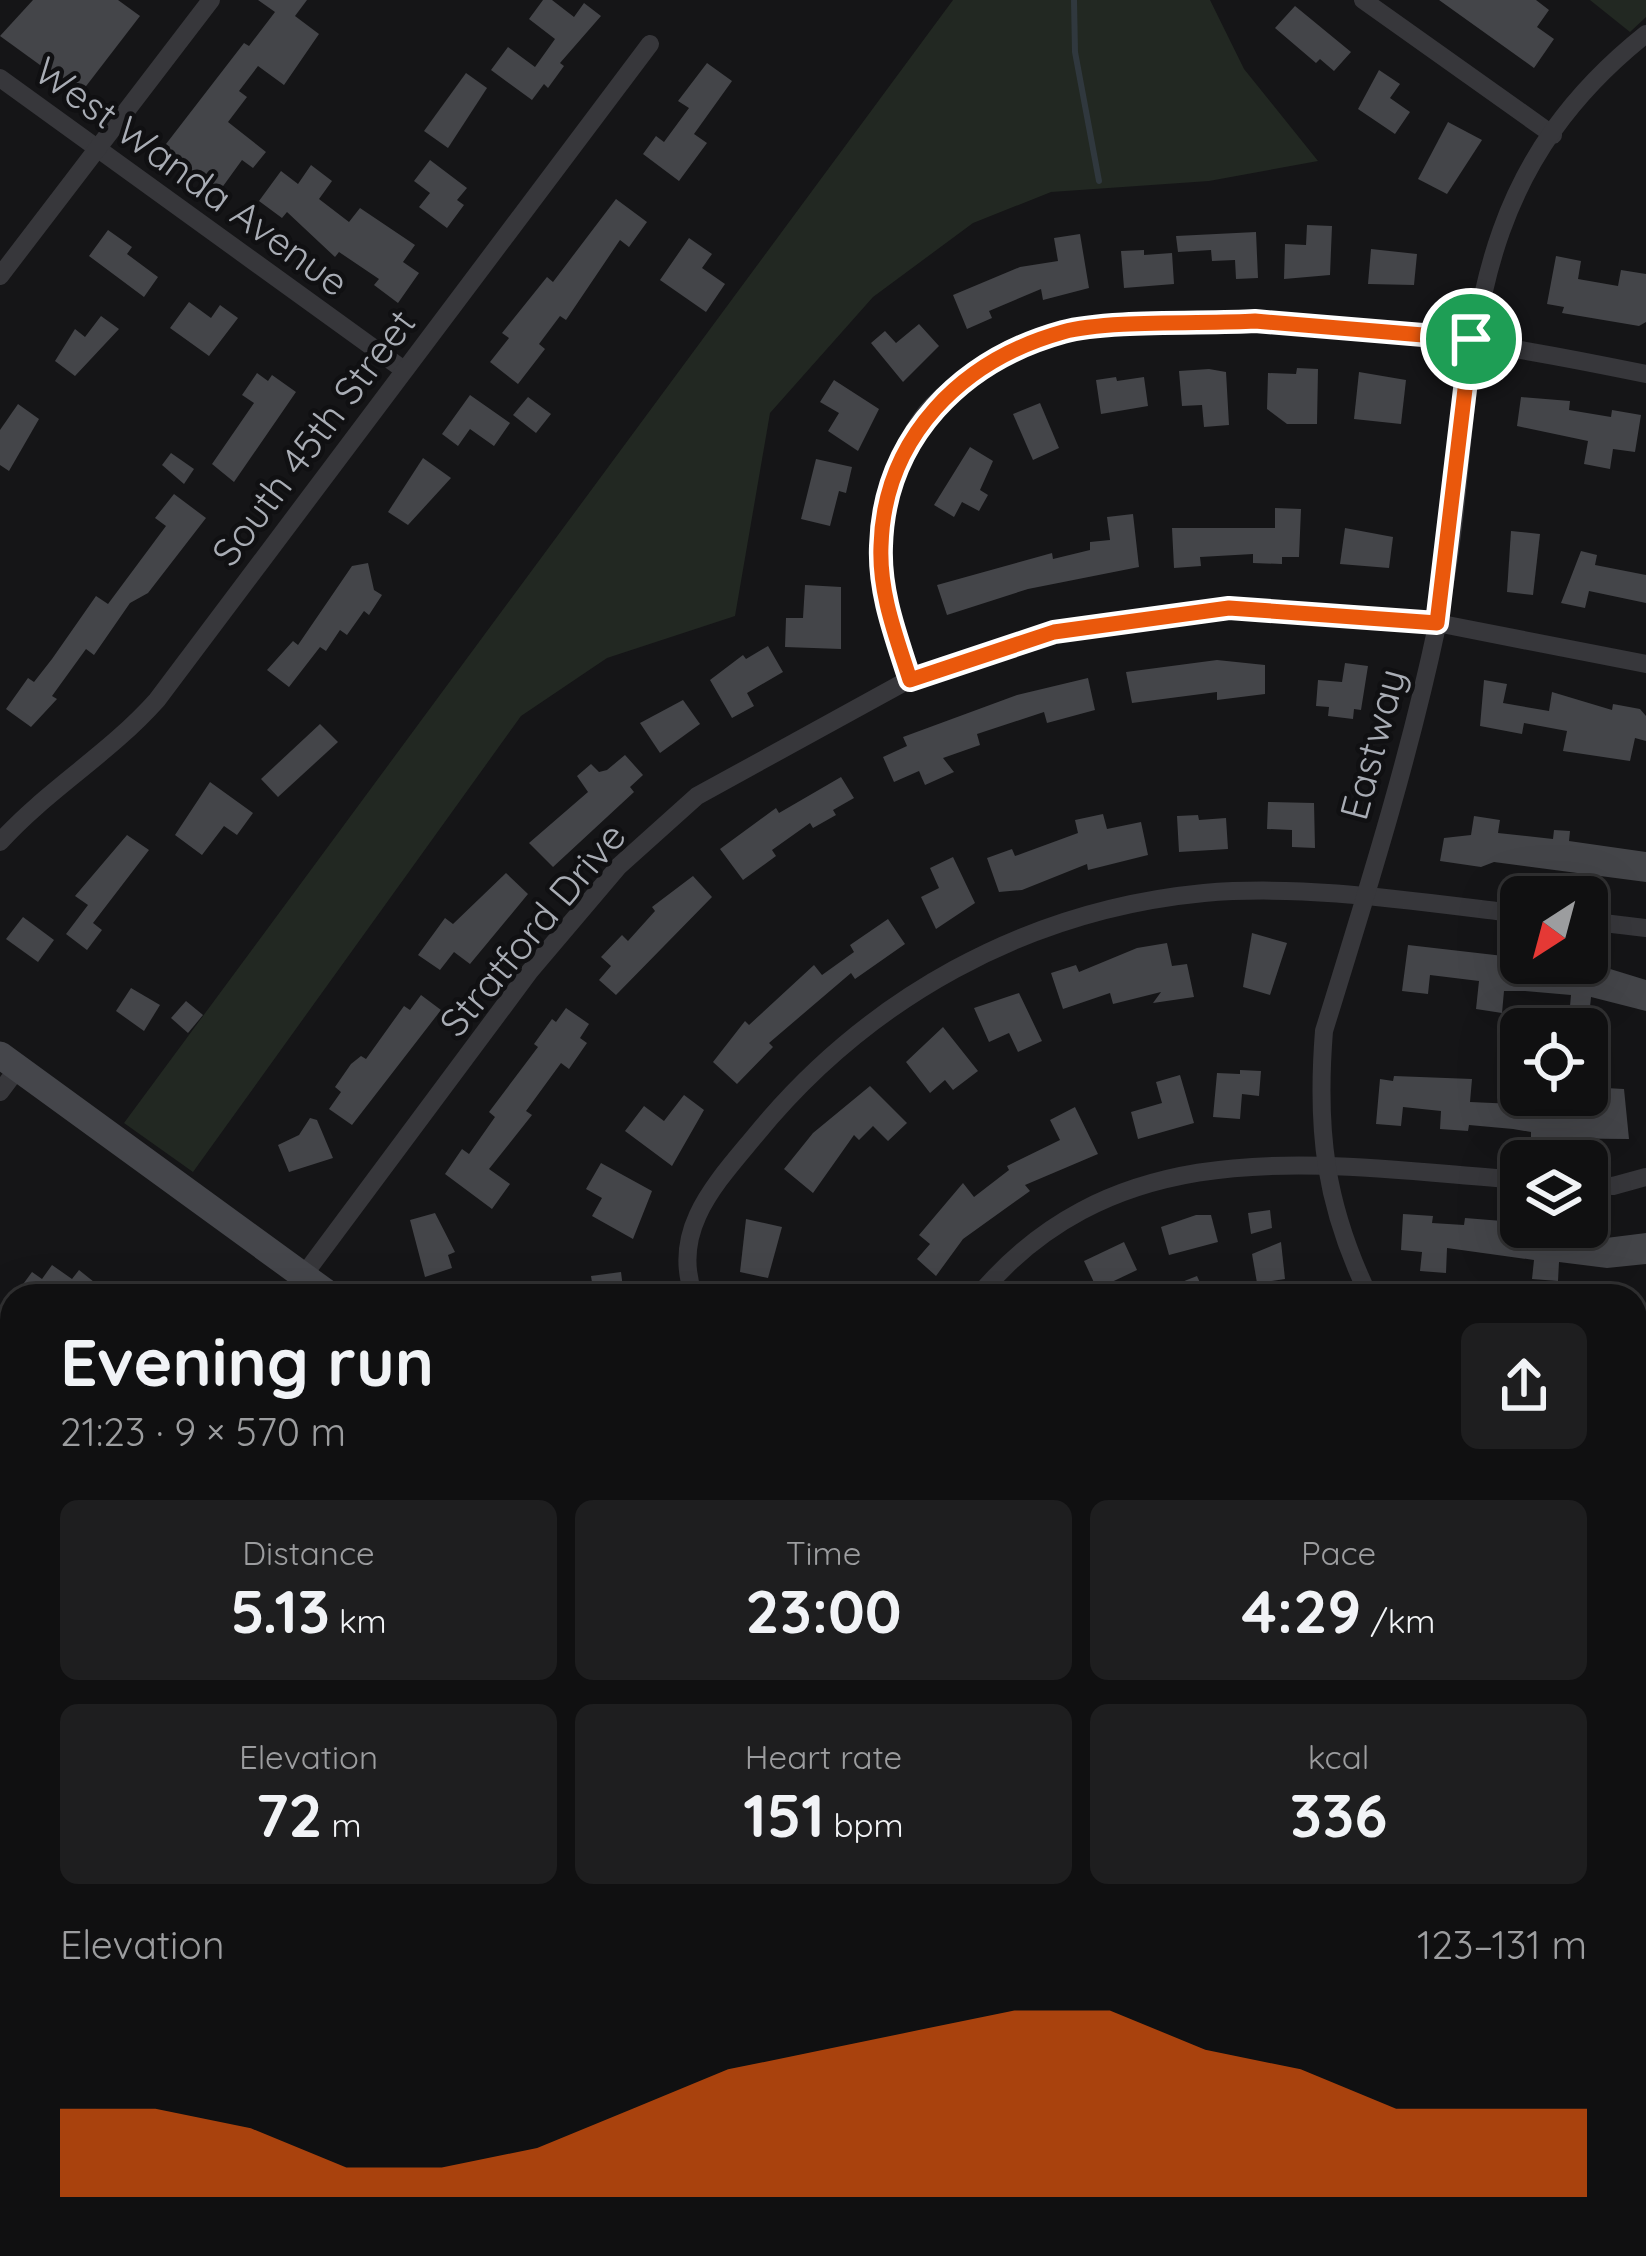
<!DOCTYPE html>
<html lang="en">
<head>
<meta charset="utf-8">
<style>
	:root { --surface:#101011; --page:#1e1e1f; --text:#f1f3f6; --muted:#9c9d9f; --line:#303031; --accent:#ea580c }
	body { margin:0; font-family:Quicksand,sans-serif; background:var(--page); color:var(--text); height:100vh; display:flex; flex-direction:column; font-size:45px; white-space:nowrap }
	* { box-sizing:border-box; margin:0 }
	p { font-size:39px; color:var(--muted) }
	.icon { flex:none; width:66px; height:66px; fill:none; stroke:currentColor; stroke-width:2; stroke-linecap:round; stroke-linejoin:round }
	.map { position:relative; flex:1; overflow:hidden }
	.side { position:absolute; left:0px; top:1284px; width:1647px; height:972px; display:flex; flex-direction:column; background:var(--surface); border-radius:36px 36px 0 0; box-shadow:0 12px 48px #0002,0 0 0 3px var(--line) }
	.side>* { flex:none }
	.needle { width:78px; rotate:216deg }
	.fabs { position:absolute; left:1500px; top:876px; display:grid; gap:24px }
	.fabs a { display:grid; place-items:center; width:108px; height:108px; border-radius:18px; background:var(--surface); box-shadow:0 12px 48px #0002,0 0 0 3px var(--line); font-size:60px }
	.pin { position:absolute; display:grid; place-items:center; width:102px; height:102px; color:#fff; margin:-51px; border:6px solid #fff; border-radius:50%; box-shadow:0 3px 12px #0007 }
	.round { display:grid; place-items:center; flex:none; width:126px; height:126px; border-radius:18px; background:var(--page) }
	.head { display:flex; align-items:center; justify-content:space-between; height:204px; padding:0 60px }
	h1 { font-size:66px; font-weight:700; line-height:90px }
	.metrics { display:grid; grid-template-columns:repeat(3,1fr); gap:18px; height:204px; padding:12px 60px }
	.metrics div { display:grid; align-content:center; border-radius:18px; background:var(--page); text-align:center }
	.metrics b { font-size:60px; font-weight:700 }
	.metrics small { font-size:33px; font-weight:400 }
	.metrics p { font-size:33px }
	.chart { height:336px; padding:24px 60px }
	.chart p { display:flex; justify-content:space-between }
	.chart svg { width:100%; height:216px; margin-top:12px; fill:var(--accent); opacity:.7 }
	.map>svg:first-child { display:block }
	.green { fill:#222822 }
	.lines { fill:none; stroke-linecap:round; stroke-linejoin:round }
	.stream { stroke:#30383e; stroke-width:6 }
	.building { fill:#444549 }
	.street { stroke:#37373b; stroke-width:18 }
	.secondary { stroke:#45464b; stroke-width:27 }
	.route-casing { stroke:#fff; stroke-width:24 }
	.route { stroke:#ea580c; stroke-width:15 }
	.labels { text-anchor:middle; dominant-baseline:central; stroke-width:9; stroke-linejoin:round; paint-order:stroke }
	.street-label { font-size:39px; fill:#a9adb5; stroke:#101012 }
</style>
</head>
<body>
<div class="map">
<svg width="1646" height="2256" viewBox="0 0 1646 2256">
	<rect width="100%" height="100%" fill="#151517"/>
	<g class="green">
		<path d="M 953,0 L 1210,0 L 1244,69 L 1318,161 L 1209,181 L 1051,192 L 973,223 L 873,297 L 770,413 L 735,616 L 607,658 L 521,716 L 193,1172 L 124,1123 Z"/>
		<path d="M 1590,0 L 1646,0 L 1646,17 L 1630,32 Z"/>
		<path d="M 1635,1322 L 1646,1323 L 1646,1522 L 1635,1535 Z"/>
		<path d="M 1635,2063 L 1646,2071 L 1646,2226 L 1635,2218 Z"/>
	</g>
	<g class="lines">
		<path class="stream" d="M 1074,0 L 1075,52 L 1099,181"/>
	</g>
	<g class="building">
		<path d="M 33,0 L 118,0 L 140,16 L 80,94 L 0,36 Z"/>
		<path d="M 258,0 L 307,0 L 295,16 L 319,34 L 284,85 L 258,66 L 239,91 L 247,97 L 228,122 L 266,152 L 253,168 L 242,160 L 221,189 L 164,155 L 170,147 L 166,144 L 244,43 L 249,46 L 275,12 Z"/>
		<path d="M 543,0 L 552,0 L 574,17 L 584,3 L 601,16 L 560,63 L 564,66 L 548,88 L 544,84 L 532,100 L 491,70 L 508,47 L 535,67 L 555,39 L 529,19 Z"/>
		<path d="M 1439,0 L 1536,0 L 1549,10 L 1537,27 L 1554,39 L 1534,68 Z"/>
		<path d="M 1295,6 L 1351,52 L 1334,71 L 1320,59 L 1316,63 L 1275,28 Z"/>
		<path d="M 707,63 L 732,81 L 694,134 L 707,143 L 679,181 L 643,154 L 656,136 L 664,142 L 689,108 L 678,101 Z"/>
		<path d="M 1379,70 L 1400,84 L 1390,98 L 1410,112 L 1395,134 L 1358,109 Z"/>
		<path d="M 466,73 L 487,88 L 448,148 L 424,131 Z"/>
		<path d="M 1448,122 L 1482,140 L 1447,194 L 1418,179 Z"/>
		<path d="M 430,160 L 467,188 L 457,200 L 464,205 L 447,228 L 419,207 L 430,193 L 414,181 Z"/>
		<path d="M 311,165 L 332,181 L 319,199 L 349,222 L 360,208 L 415,245 L 403,262 L 419,273 L 398,303 L 374,285 L 379,279 L 339,252 L 335,257 L 287,212 L 282,218 L 259,201 L 281,171 L 298,184 Z"/>
		<path d="M 616,199 L 647,222 L 629,247 L 620,240 L 566,320 L 560,316 L 539,344 L 545,349 L 518,384 L 490,362 L 509,338 L 502,333 L 547,277 L 553,282 Z"/>
		<path d="M 1307,225 L 1332,226 L 1330,275 L 1284,279 L 1285,244 L 1306,245 Z"/>
		<path d="M 108,230 L 132,247 L 127,254 L 158,277 L 144,297 L 89,256 Z"/>
		<path d="M 1256,232 L 1258,278 L 1236,279 L 1235,260 L 1212,261 L 1211,250 L 1178,252 L 1176,236 Z"/>
		<path d="M 1080,234 L 1089,288 L 1043,300 L 1041,289 L 989,311 L 992,318 L 967,329 L 953,295 L 1020,267 L 1058,261 L 1054,238 Z"/>
		<path d="M 689,238 L 712,254 L 702,268 L 725,284 L 706,312 L 660,280 Z"/>
		<path d="M 1371,249 L 1417,254 L 1414,285 L 1368,284 Z"/>
		<path d="M 1144,250 L 1144,255 L 1172,253 L 1174,284 L 1124,288 L 1121,251 Z"/>
		<path d="M 1556,256 L 1581,261 L 1578,279 L 1618,286 L 1621,270 L 1646,274 L 1646,322 L 1639,326 L 1562,313 L 1564,307 L 1547,304 Z"/>
		<path d="M 189,302 L 211,318 L 220,305 L 238,318 L 209,356 L 170,328 Z"/>
		<path d="M 101,316 L 119,329 L 75,376 L 55,361 L 75,329 L 85,337 Z"/>
		<path d="M 919,324 L 939,346 L 903,382 L 871,343 L 885,331 L 896,343 Z"/>
		<path d="M 1297,368 L 1318,369 L 1317,424 L 1287,424 L 1267,409 L 1268,373 L 1296,374 Z"/>
		<path d="M 1209,369 L 1226,372 L 1229,425 L 1204,427 L 1202,405 L 1182,406 L 1179,371 Z"/>
		<path d="M 1359,372 L 1406,380 L 1401,424 L 1354,419 Z"/>
		<path d="M 257,373 L 268,381 L 272,375 L 296,392 L 234,482 L 212,464 L 254,403 L 242,395 Z"/>
		<path d="M 1116,377 L 1117,381 L 1144,377 L 1148,406 L 1101,414 L 1096,380 Z"/>
		<path d="M 834,380 L 879,409 L 858,451 L 828,431 L 839,413 L 820,402 Z"/>
		<path d="M 470,395 L 510,423 L 494,446 L 470,429 L 458,446 L 442,434 Z"/>
		<path d="M 528,397 L 551,414 L 536,433 L 513,415 Z"/>
		<path d="M 1521,397 L 1570,401 L 1569,410 L 1611,417 L 1612,410 L 1641,415 L 1635,452 L 1613,449 L 1610,469 L 1584,464 L 1588,441 L 1517,426 Z"/>
		<path d="M 1040,403 L 1059,448 L 1033,460 L 1013,414 Z"/>
		<path d="M 18,404 L 39,419 L 9,471 L 0,465 L 0,430 Z"/>
		<path d="M 970,447 L 993,461 L 980,490 L 988,495 L 979,511 L 962,502 L 954,517 L 934,505 Z"/>
		<path d="M 171,453 L 194,469 L 184,484 L 162,465 Z"/>
		<path d="M 423,458 L 451,478 L 408,525 L 388,512 Z"/>
		<path d="M 816,459 L 852,467 L 846,493 L 839,491 L 830,526 L 801,519 Z"/>
		<path d="M 174,494 L 206,518 L 148,593 L 130,603 L 94,655 L 86,649 L 52,696 L 57,699 L 31,727 L 6,709 L 28,678 L 34,682 L 52,659 L 96,596 L 108,604 L 166,526 L 155,518 Z"/>
		<path d="M 1275,508 L 1301,509 L 1299,557 L 1282,557 L 1282,564 L 1253,563 L 1253,554 L 1200,557 L 1201,566 L 1174,568 L 1172,528 L 1275,528 Z"/>
		<path d="M 1133,514 L 1139,567 L 1028,589 L 947,615 L 937,585 L 1052,553 L 1053,559 L 1090,550 L 1090,542 L 1110,540 L 1107,517 Z"/>
		<path d="M 1345,528 L 1393,537 L 1389,568 L 1340,564 Z"/>
		<path d="M 1511,531 L 1540,534 L 1533,595 L 1507,592 Z"/>
		<path d="M 1581,551 L 1597,555 L 1595,565 L 1646,575 L 1646,603 L 1589,591 L 1585,608 L 1561,603 Z"/>
		<path d="M 368,563 L 374,590 L 382,595 L 369,615 L 364,611 L 347,635 L 340,630 L 326,651 L 320,647 L 289,687 L 267,670 L 293,641 L 298,645 L 352,566 Z"/>
		<path d="M 805,585 L 841,587 L 841,649 L 785,647 L 786,618 L 803,618 Z"/>
		<path d="M 768,646 L 783,672 L 747,693 L 754,706 L 732,718 L 710,680 L 743,655 L 746,659 Z"/>
		<path d="M 1217,660 L 1265,665 L 1265,694 L 1217,700 L 1217,692 L 1132,703 L 1126,672 Z"/>
		<path d="M 1345,663 L 1368,666 L 1361,710 L 1354,709 L 1353,719 L 1328,716 L 1329,707 L 1316,706 L 1318,680 L 1342,682 Z"/>
		<path d="M 1088,678 L 1095,710 L 1047,723 L 1044,712 L 977,734 L 980,745 L 943,758 L 954,772 L 925,785 L 919,771 L 894,782 L 883,757 L 907,746 L 903,737 L 1017,695 Z"/>
		<path d="M 1484,680 L 1507,684 L 1503,703 L 1549,711 L 1552,692 L 1612,710 L 1613,704 L 1640,709 L 1646,716 L 1646,741 L 1635,738 L 1630,761 L 1563,751 L 1567,731 L 1524,723 L 1522,734 L 1480,726 Z"/>
		<path d="M 683,700 L 700,724 L 660,753 L 640,723 Z"/>
		<path d="M 320,724 L 338,742 L 278,797 L 261,779 Z"/>
		<path d="M 625,755 L 643,775 L 630,787 L 634,792 L 553,867 L 529,843 L 588,792 L 577,776 L 591,764 L 599,772 L 607,770 Z"/>
		<path d="M 841,777 L 854,798 L 833,810 L 836,815 L 813,828 L 810,823 L 772,850 L 776,856 L 743,880 L 720,849 L 776,808 L 779,813 Z"/>
		<path d="M 210,782 L 253,813 L 237,835 L 224,826 L 202,855 L 175,835 Z"/>
		<path d="M 1268,802 L 1314,803 L 1315,848 L 1292,847 L 1292,830 L 1267,829 Z"/>
		<path d="M 1103,814 L 1107,829 L 1141,822 L 1148,855 L 1088,870 L 1087,864 L 1022,890 L 999,892 L 987,858 L 1012,849 L 1015,856 L 1078,833 L 1075,820 Z"/>
		<path d="M 1198,815 L 1199,820 L 1226,818 L 1228,849 L 1179,852 L 1177,816 Z"/>
		<path d="M 1474,816 L 1500,820 L 1498,833 L 1553,839 L 1554,830 L 1570,831 L 1569,841 L 1646,852 L 1646,882 L 1494,862 L 1481,867 L 1440,861 L 1444,838 L 1471,835 Z"/>
		<path d="M 127,835 L 149,850 L 93,923 L 102,930 L 87,950 L 66,934 L 88,905 L 75,896 Z"/>
		<path d="M 953,857 L 975,903 L 936,929 L 921,897 L 939,888 L 930,868 Z"/>
		<path d="M 506,873 L 528,894 L 470,964 L 454,952 L 440,970 L 418,955 L 445,918 L 453,924 Z"/>
		<path d="M 693,876 L 712,897 L 616,995 L 599,980 L 611,966 L 601,957 L 622,935 L 628,941 L 655,911 L 652,907 Z"/>
		<path d="M 23,917 L 54,940 L 38,962 L 6,939 Z"/>
		<path d="M 888,919 L 905,944 L 855,979 L 851,973 L 769,1043 L 773,1047 L 737,1084 L 713,1062 L 745,1021 L 749,1025 L 814,965 L 822,975 L 854,952 L 850,945 Z"/>
		<path d="M 1252,933 L 1287,943 L 1270,995 L 1243,987 Z"/>
		<path d="M 1167,943 L 1172,966 L 1187,964 L 1194,997 L 1153,1003 L 1161,992 L 1113,1004 L 1110,993 L 1063,1009 L 1051,973 L 1076,965 L 1079,972 L 1137,948 Z"/>
		<path d="M 1408,945 L 1521,958 L 1521,963 L 1594,964 L 1646,980 L 1646,1011 L 1591,997 L 1590,1007 L 1570,1006 L 1571,995 L 1525,991 L 1504,991 L 1502,1013 L 1476,1009 L 1479,981 L 1430,975 L 1428,994 L 1402,991 Z"/>
		<path d="M 131,988 L 160,1005 L 144,1031 L 116,1011 Z"/>
		<path d="M 1019,993 L 1042,1041 L 1018,1052 L 1009,1033 L 989,1042 L 974,1008 Z"/>
		<path d="M 421,995 L 441,1010 L 352,1125 L 329,1109 L 341,1092 L 335,1087 L 351,1064 L 361,1056 L 366,1059 L 404,1006 L 410,1010 Z"/>
		<path d="M 186,1001 L 203,1015 L 188,1033 L 171,1018 Z"/>
		<path d="M 566,1008 L 589,1024 L 580,1038 L 587,1043 L 569,1069 L 561,1063 L 526,1111 L 532,1115 L 489,1169 L 510,1184 L 492,1209 L 445,1174 L 462,1149 L 469,1154 L 495,1117 L 489,1112 L 538,1047 L 534,1044 L 552,1019 L 556,1022 Z"/>
		<path d="M 943,1027 L 978,1071 L 953,1090 L 945,1080 L 930,1093 L 906,1062 Z"/>
		<path d="M 1240,1070 L 1261,1071 L 1259,1096 L 1242,1094 L 1240,1119 L 1213,1117 L 1217,1073 L 1240,1074 Z"/>
		<path d="M 1180,1075 L 1194,1123 L 1138,1139 L 1131,1112 L 1162,1103 L 1156,1082 Z"/>
		<path d="M 1394,1076 L 1472,1079 L 1470,1102 L 1515,1104 L 1516,1095 L 1579,1105 L 1578,1095 L 1587,1095 L 1587,1087 L 1624,1089 L 1629,1139 L 1531,1138 L 1531,1132 L 1513,1129 L 1469,1125 L 1468,1131 L 1440,1129 L 1441,1111 L 1403,1107 L 1401,1126 L 1376,1124 L 1380,1079 L 1393,1081 Z"/>
		<path d="M 870,1086 L 907,1123 L 888,1141 L 873,1126 L 859,1140 L 854,1135 L 813,1193 L 784,1169 L 813,1133 Z"/>
		<path d="M 684,1095 L 704,1110 L 672,1166 L 625,1131 L 644,1106 L 664,1121 Z"/>
		<path d="M 1075,1107 L 1098,1154 L 1025,1185 L 1030,1191 L 963,1239 L 936,1276 L 917,1259 L 930,1244 L 919,1235 L 963,1183 L 974,1197 L 1009,1170 L 1007,1166 L 1060,1140 L 1050,1120 Z"/>
		<path d="M 310,1118 L 317,1120 L 333,1158 L 289,1172 L 278,1145 L 299,1135 Z"/>
		<path d="M 601,1163 L 652,1191 L 633,1239 L 592,1216 L 602,1198 L 586,1189 Z"/>
		<path d="M 1270,1210 L 1272,1228 L 1251,1234 L 1248,1213 Z"/>
		<path d="M 435,1213 L 455,1252 L 448,1255 L 452,1268 L 425,1277 L 410,1220 Z"/>
		<path d="M 1403,1214 L 1433,1216 L 1432,1223 L 1464,1225 L 1465,1218 L 1515,1222 L 1514,1229 L 1583,1228 L 1582,1241 L 1646,1233 L 1646,1264 L 1607,1268 L 1559,1262 L 1558,1281 L 1532,1279 L 1534,1260 L 1447,1248 L 1446,1273 L 1420,1271 L 1422,1252 L 1401,1250 Z"/>
		<path d="M 1196,1215 L 1211,1215 L 1218,1242 L 1169,1255 L 1161,1227 Z"/>
		<path d="M 746,1219 L 782,1227 L 768,1278 L 740,1272 Z"/>
		<path d="M 1124,1242 L 1137,1270 L 1097,1289 L 1084,1261 Z"/>
		<path d="M 1281,1242 L 1285,1279 L 1257,1283 L 1252,1254 Z"/>
		<path d="M 52,1265 L 72,1279 L 79,1270 L 99,1286 L 95,1296 L 30,1296 L 21,1287 L 32,1272 L 42,1279 Z"/>
		<path d="M 621,1272 L 624,1296 L 594,1296 L 591,1276 Z"/>
		<path d="M 1197,1276 L 1206,1296 L 1149,1296 L 1149,1295 Z"/>
	</g>
	<g class="lines">
		<g class="street">
			<path d="M 1363,0 L 1553,135"/>
			<path d="M 0,78 L 404,370"/>
			<path d="M 0,276 L 211,0"/>
			<path d="M 910,679 C 896,636 880,593 881,547 C 881,507 898,451 922,418 C 946,384 1027,338 1068,331 C 1254,302 1464,336 1646,374"/>
			<path d="M 0,842 C 48,789 109,754 157,700 L 650,44"/>
			<path d="M 1587,921 L 1646,928"/>
			<path d="M 0,1092 L 18,1068"/>
			<path d="M 1587,1184 L 1613,1186 L 1646,1177"/>
			<path d="M 303,1276 L 530,971 L 619,866 L 697,796 L 910,679 L 1054,632 L 1229,608 L 1437,623 L 1646,664"/>
			<path d="M 694,1296 C 670,1231 715,1184 754,1137 C 867,998 1026,910 1204,893 C 1308,884 1418,902 1521,914"/>
			<path d="M 978,1296 C 1121,1125 1325,1166 1521,1180"/>
			<path d="M 1369,1296 C 1325,1205 1316,1131 1324,1031 C 1365,898 1408,763 1437,626 C 1485,398 1435,202 1646,34"/>
			<path d="M 0,1525 L 12,1534"/>
			<path d="M 0,1714 L 12,1698"/>
			<path d="M 0,2240 L 22,2256"/>
			<path d="M 1249,2244 L 1265,2256"/>
			<path d="M 1120,2256 L 1129,2244"/>
		</g>
		<g class="secondary">
			<path d="M 0,1055 L 331,1296"/>
			<path d="M 1635,1568 L 1646,1554"/>
			<path d="M 1633,2244 L 1646,2253"/>
		</g>
	</g>
	<g class="lines">
		<defs>
			<path id="route" d="M 1255,321 L 1471,339 L 1437,623 L 1229,608 L 1054,632 L 910,680 C 896,636 879,593 881,546 C 884,437 962,360 1063,332 C 1107,320 1204,324 1255,321 Z"/>
		</defs>
		<use href="#route" class="route-casing"/>
		<use href="#route" class="route"/>
	</g>
	<g class="labels">
		<g class="street-label">
			<text transform="translate(192 176) rotate(36)">West Wanda Avenue</text>
			<text transform="translate(313 437) rotate(-53)">South 45th Street</text>
			<text transform="translate(1372 744) rotate(-75)">Eastway</text>
			<text transform="translate(532 929) rotate(-50)">Stratford Drive</text>
		</g>
	</g>
</svg>
<div class="fabs">
<a><svg class="needle" viewBox="-14 -14 28 28"><path d="M0-13l5 13h-10z" fill="#e53935"/><path d="M0 13l5-13h-10z" fill="#9c9d9f"/></svg></a>
<a><svg class="icon" aria-label="locate" viewBox="0 0 24 24"><circle cx="12" cy="12" r="6"/><path d="M12 2v4M12 18v4M2 12h4M18 12h4"/></svg></a>
<a><svg class="icon" aria-label="layers" viewBox="0 0 24 24"><path d="M12 4l9 5-9 5-9-5zM3 14l9 5 9-5"/></svg></a>
</div>
<div class="pin" style="left:1471px;top:339px;background:#1e9e55"><svg class="icon" aria-label="arrive" viewBox="0 0 24 24"><path d="M6 21V4h12l-3 4 3 4H6"/></svg></div>
<section class="side">
<div class="head"><div><h1>Evening run</h1><p>21:23 · 9 × 570 m</p></div><a class="round"><svg class="icon" aria-label="share" viewBox="0 0 24 24"><path d="M12 15V3M7 8l5-5 5 5M5 13v7h14v-7"/></svg></a></div>
<div class="metrics">
<div><p>Distance</p><b>5.13<small> km</small></b></div>
<div><p>Time</p><b>23:00</b></div>
<div><p>Pace</p><b>4:29<small> /km</small></b></div>
</div>
<div class="metrics">
<div><p>Elevation</p><b>72<small> m</small></b></div>
<div><p>Heart rate</p><b>151<small> bpm</small></b></div>
<div><p>kcal</p><b>336</b></div>
</div>
<div class="chart"><p><span>Elevation</span>123–131 m</p>
<svg viewBox="0 0 160 44" preserveAspectRatio="none"><path d="M0 44V26L10 26L20 30L30 38L40 38L50 34L60 26L70 18L80 14L90 10L100 6L110 6L120 14L130 18L140 26L150 26L160 26V44z"/></svg>
</div>
</section>
</div>
</body>
</html>
